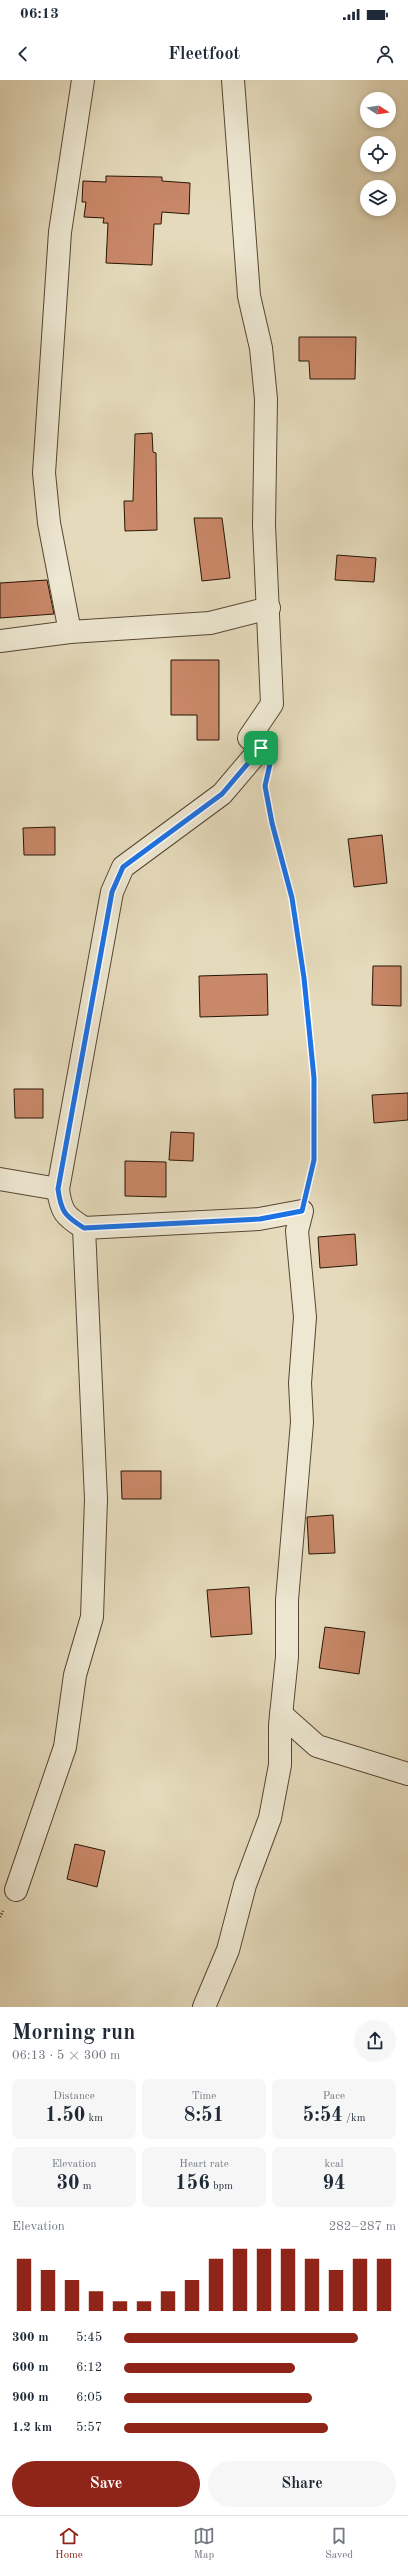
<!DOCTYPE html>
<html lang="en">
<head>
<meta charset="utf-8">
<style>
	:root { --surface:#fff; --page:#f6f6f7; --text:#1f2937; --muted:#747a83; --line:#e0e1e3; --accent:#8f2418 }
	body { margin:0; font-family:"Old Standard TT",serif; background:var(--page); color:var(--text); height:100vh; display:flex; flex-direction:column; font-size:15px; white-space:nowrap }
	* { box-sizing:border-box; margin:0 }
	p { font-size:13px; color:var(--muted) }
	.icon { flex:none; width:22px; height:22px; fill:none; stroke:currentColor; stroke-width:2; stroke-linecap:round; stroke-linejoin:round }
	.map { position:relative; height:1927px; overflow:hidden }
	.details { display:flex; flex-direction:column; background:var(--surface); flex:1 }
	.details>* { flex:none }
	.needle { width:26px; rotate:102deg }
	.controls { position:absolute; left:360px; top:12px; display:grid; gap:8px }
	.controls a { display:grid; place-items:center; width:36px; height:36px; border-radius:50%; background:var(--surface); box-shadow:0 2px 6px #0003; font-size:20px }
	.pin { position:absolute; display:grid; place-items:center; width:34px; height:34px; color:#fff; margin:-17px; border-radius:8px; box-shadow:0 2px 6px #0006 }
	.round { display:grid; place-items:center; flex:none; width:42px; height:42px; border-radius:21px; background:var(--page) }
	.summary { display:flex; align-items:center; justify-content:space-between; height:68px; padding:0 12px }
	h1 { font-size:22px; font-weight:700; line-height:30px }
	.stats { display:grid; grid-template-columns:repeat(3,1fr); gap:6px; height:68px; padding:4px 12px }
	.stats div { display:grid; align-content:center; border-radius:8px; background:var(--page); text-align:center }
	.stats b { font-size:20px; font-weight:700 }
	.stats small { font-size:11px; font-weight:400 }
	.stats p { font-size:11px }
	.chart { height:112px; padding:8px 12px }
	.chart p { display:flex; justify-content:space-between }
	.chart svg { width:100%; height:72px; margin-top:4px; stroke:var(--accent); stroke-width:6 }
	.action { display:flex; gap:8px; margin-top:auto; padding:8px 12px }
	.action a { flex:1; height:46px; border-radius:24px; background:var(--accent); color:#fff; font-size:16px; font-weight:700; line-height:46px; text-align:center }
	.action a+a { background:var(--page); color:var(--text) }
	ul { padding:0 12px; list-style:none; font-size:13px }
	li { display:grid; grid-template-columns:64px 48px 1fr; align-items:center; height:30px }
	li i { height:10px; border-radius:5px; background:var(--accent) }
	.status { display:flex; justify-content:space-between; align-items:center; height:28px; padding:0 20px; background:var(--surface); direction:ltr }
	.status svg { height:11px; fill:currentColor }
	header { display:flex; justify-content:space-between; align-items:center; height:52px; padding:0 12px; background:var(--surface); font-size:18px; font-weight:700 }
	.tabs { display:flex; justify-content:space-around; align-items:center; height:56px; border-top:1px solid var(--line); background:var(--surface); font-size:11px; color:var(--muted) }
	.tabs a { display:grid; justify-items:center; gap:2px }
	.tabs .current { color:var(--accent) }
	.map>svg:first-child { display:block }
	.building { fill:#c98869; stroke:#291506 }
	.lines { fill:none; stroke-linecap:round; stroke-linejoin:round }
	.street-casing { stroke:#584634; stroke-width:24 }
	.path { stroke:#291506; stroke-width:2.5; stroke-dasharray:1 2; stroke-linecap:butt }
	.street { stroke:#eee8d3; stroke-width:22 }
	.route-casing { stroke:#fff; stroke-width:8 }
	.route { stroke:#1a73e8; stroke-width:5 }
</style>
</head>
<body>
<div class="status"><b>06:13</b><svg viewBox="0 0 49 12"><path d="M0 12V9h3v3zM5 12V6h3v6zM10 12V3h3v9zM15 12V0h3v12zM26 1h20v11H26zM47 4h2v5h-2z"/></svg></div>
<header><svg class="icon" aria-label="back" viewBox="0 0 24 24"><path d="M15 5l-7 7 7 7"/></svg>Fleetfoot<svg class="icon" aria-label="person" viewBox="0 0 24 24"><circle cx="12" cy="8" r="4"/><path d="M4 21q1-7 8-7t8 7"/></svg></header>
<div class="map">
<svg width="408" height="1927" viewBox="0 0 408 1927">
	<rect width="100%" height="100%" fill="#e5dbbc"/>
	<filter id="stains"><feTurbulence type="fractalNoise" baseFrequency=".005" numOctaves="4"/><feColorMatrix values="0 0 0 0 .2 0 0 0 0 .09 0 0 0 0 .02 0 0 0 .5 -.17"/></filter>
	<radialGradient id="worn" r=".72"><stop offset=".6" stop-color="#630" stop-opacity="0"/><stop offset="1" stop-color="#630" stop-opacity=".3"/></radialGradient>
	<g class="building">
		<path d="M 106,96 L 162,97 L 162,101 L 190,103 L 189,134 L 162,132 L 161,144 L 154,144 L 152,185 L 106,183 L 108,143 L 103,143 L 104,138 L 84,137 L 86,122 L 82,122 L 83,101 L 106,102 Z"/>
		<path d="M 299,257 L 356,257 L 355,299 L 310,299 L 309,281 L 299,281 Z"/>
		<path d="M 152,353 L 153,372 L 156,373 L 157,450 L 125,451 L 124,421 L 133,421 L 135,354 Z"/>
		<path d="M 194,438 L 222,438 L 230,498 L 202,501 Z"/>
		<path d="M 337,475 L 376,478 L 374,502 L 335,500 Z"/>
		<path d="M 47,500 L 54,534 L 0,538 L 0,503 Z"/>
		<path d="M 171,580 L 219,580 L 219,660 L 197,660 L 197,635 L 171,635 Z"/>
		<path d="M 55,747 L 55,775 L 24,775 L 23,748 Z"/>
		<path d="M 382,755 L 387,803 L 354,807 L 348,759 Z"/>
		<path d="M 373,886 L 401,886 L 401,926 L 372,925 Z"/>
		<path d="M 267,894 L 268,935 L 200,937 L 199,896 Z"/>
		<path d="M 14,1009 L 43,1009 L 43,1038 L 15,1038 Z"/>
		<path d="M 408,1013 L 408,1040 L 374,1043 L 372,1015 Z"/>
		<path d="M 171,1052 L 194,1053 L 193,1081 L 169,1080 Z"/>
		<path d="M 125,1081 L 166,1082 L 166,1117 L 125,1116 Z"/>
		<path d="M 355,1154 L 357,1185 L 320,1188 L 318,1157 Z"/>
		<path d="M 121,1391 L 161,1391 L 161,1419 L 122,1419 Z"/>
		<path d="M 333,1435 L 335,1473 L 309,1474 L 307,1437 Z"/>
		<path d="M 249,1507 L 252,1554 L 211,1557 L 207,1510 Z"/>
		<path d="M 325,1547 L 365,1552 L 359,1594 L 319,1588 Z"/>
		<path d="M 75,1764 L 105,1771 L 97,1807 L 67,1799 Z"/>
	</g>
	<g class="lines">
		<defs>
			<g id="street">
				<path d="M 70,552 L 49,443 L 44,393 L 60,152 L 83,0"/>
				<path d="M 0,561 L 70,552 L 210,543 L 269,528"/>
				<path d="M 0,1099 L 58,1109"/>
				<path d="M 84,1148 L 259,1139 L 302,1131 L 297,1151 L 305,1237 L 300,1303 L 302,1342 L 287,1520 L 287,1577 L 280,1645 L 280,1685 L 270,1738 L 245,1805 L 228,1870 L 204,1927"/>
				<path d="M 281,1634 L 317,1666 L 408,1694"/>
				<path d="M 16,1810 L 65,1667 L 75,1595 L 92,1537 L 96,1419 L 84,1148 C 65,1136 61,1132 58,1109 L 112,812 L 123,787 L 222,714 L 261,668 L 249,658 L 272,624 L 264,445 L 266,319 L 261,268 L 249,216 L 233,0"/>
			</g>
		</defs>
		<use href="#street" class="street-casing"/>
		<g class="path">
			<path d="M 266,703 C 261,724 287,793 292,818 C 301,863 304,908 308,953 C 313,1004 319,1056 308,1107"/>
			<path d="M 0,1837 L 3,1831"/>
		</g>
		<use href="#street" class="street"/>
	</g>
	<g class="lines">
		<defs>
			<path id="route" d="M 261,668 L 272,675 L 265,706 L 272,743 L 292,818 L 304,898 L 314,998 L 314,1080 L 302,1131 L 260,1139 L 84,1148 C 65,1136 61,1132 58,1109 L 112,812 L 123,787 L 222,714 Z"/>
		</defs>
		<use href="#route" class="route-casing"/>
		<use href="#route" class="route"/>
	</g>
	<rect width="100%" height="100%" filter="url(#stains)"/>
	<rect width="100%" height="100%" fill="url(#worn)"/>
</svg>
<div class="controls">
<a><svg class="needle" viewBox="-14 -14 28 28"><path d="M0-13l5 13h-10z" fill="#e53935"/><path d="M0 13l5-13h-10z" fill="#747a83"/></svg></a>
<a><svg class="icon" aria-label="locate" viewBox="0 0 24 24"><circle cx="12" cy="12" r="6"/><path d="M12 2v4M12 18v4M2 12h4M18 12h4"/></svg></a>
<a><svg class="icon" aria-label="layers" viewBox="0 0 24 24"><path d="M12 4l9 5-9 5-9-5zM3 14l9 5 9-5"/></svg></a>
</div>
<div class="pin" style="left:261px;top:668px;background:#1e9e55"><svg class="icon" aria-label="arrive" viewBox="0 0 24 24"><path d="M6 21V4h12l-3 4 3 4H6"/></svg></div>
</div>
<section class="details">
<div class="summary"><div><h1>Morning run</h1><p>06:13 · 5 × 300 m</p></div><a class="round"><svg class="icon" aria-label="share" viewBox="0 0 24 24"><path d="M12 15V3M7 8l5-5 5 5M5 13v7h14v-7"/></svg></a></div>
<div class="stats">
<div><p>Distance</p><b>1.50<small> km</small></b></div>
<div><p>Time</p><b>8:51</b></div>
<div><p>Pace</p><b>5:54<small> /km</small></b></div>
</div>
<div class="stats">
<div><p>Elevation</p><b>30<small> m</small></b></div>
<div><p>Heart rate</p><b>156<small> bpm</small></b></div>
<div><p>kcal</p><b>94</b></div>
</div>
<div class="chart"><p><span>Elevation</span>282–287 m</p>
<svg viewBox="0 0 160 44" preserveAspectRatio="none"><path d="M5 44V12M15 44V19M25 44V25M35 44V32M45 44V38M55 44V38M65 44V32M75 44V25M85 44V12M95 44V6M105 44V6M115 44V6M125 44V12M135 44V19M145 44V12M155 44V12"/></svg>
</div>
<ul>
<li><b>300 m</b>5:45<i style="width:86%"></i></li>
<li><b>600 m</b>6:12<i style="width:63%"></i></li>
<li><b>900 m</b>6:05<i style="width:69%"></i></li>
<li><b>1.2 km</b>5:57<i style="width:75%"></i></li>
</ul>
<div class="action"><a>Save</a><a>Share</a></div>
</section>
<nav class="tabs">
<a class="current"><svg class="icon" aria-label="home" viewBox="0 0 24 24"><path d="M3 11l9-7 9 7M6 9v11h12V9"/></svg>Home</a>
<a><svg class="icon" aria-label="map" viewBox="0 0 24 24"><path d="M3 6l6-2 6 2 6-2v14l-6 2-6-2-6 2zM9 4v14M15 6v14"/></svg>Map</a>
<a><svg class="icon" aria-label="saved" viewBox="0 0 24 24"><path d="M7 4h10v16l-5-4-5 4z"/></svg>Saved</a>
</nav>
</body>
</html>
